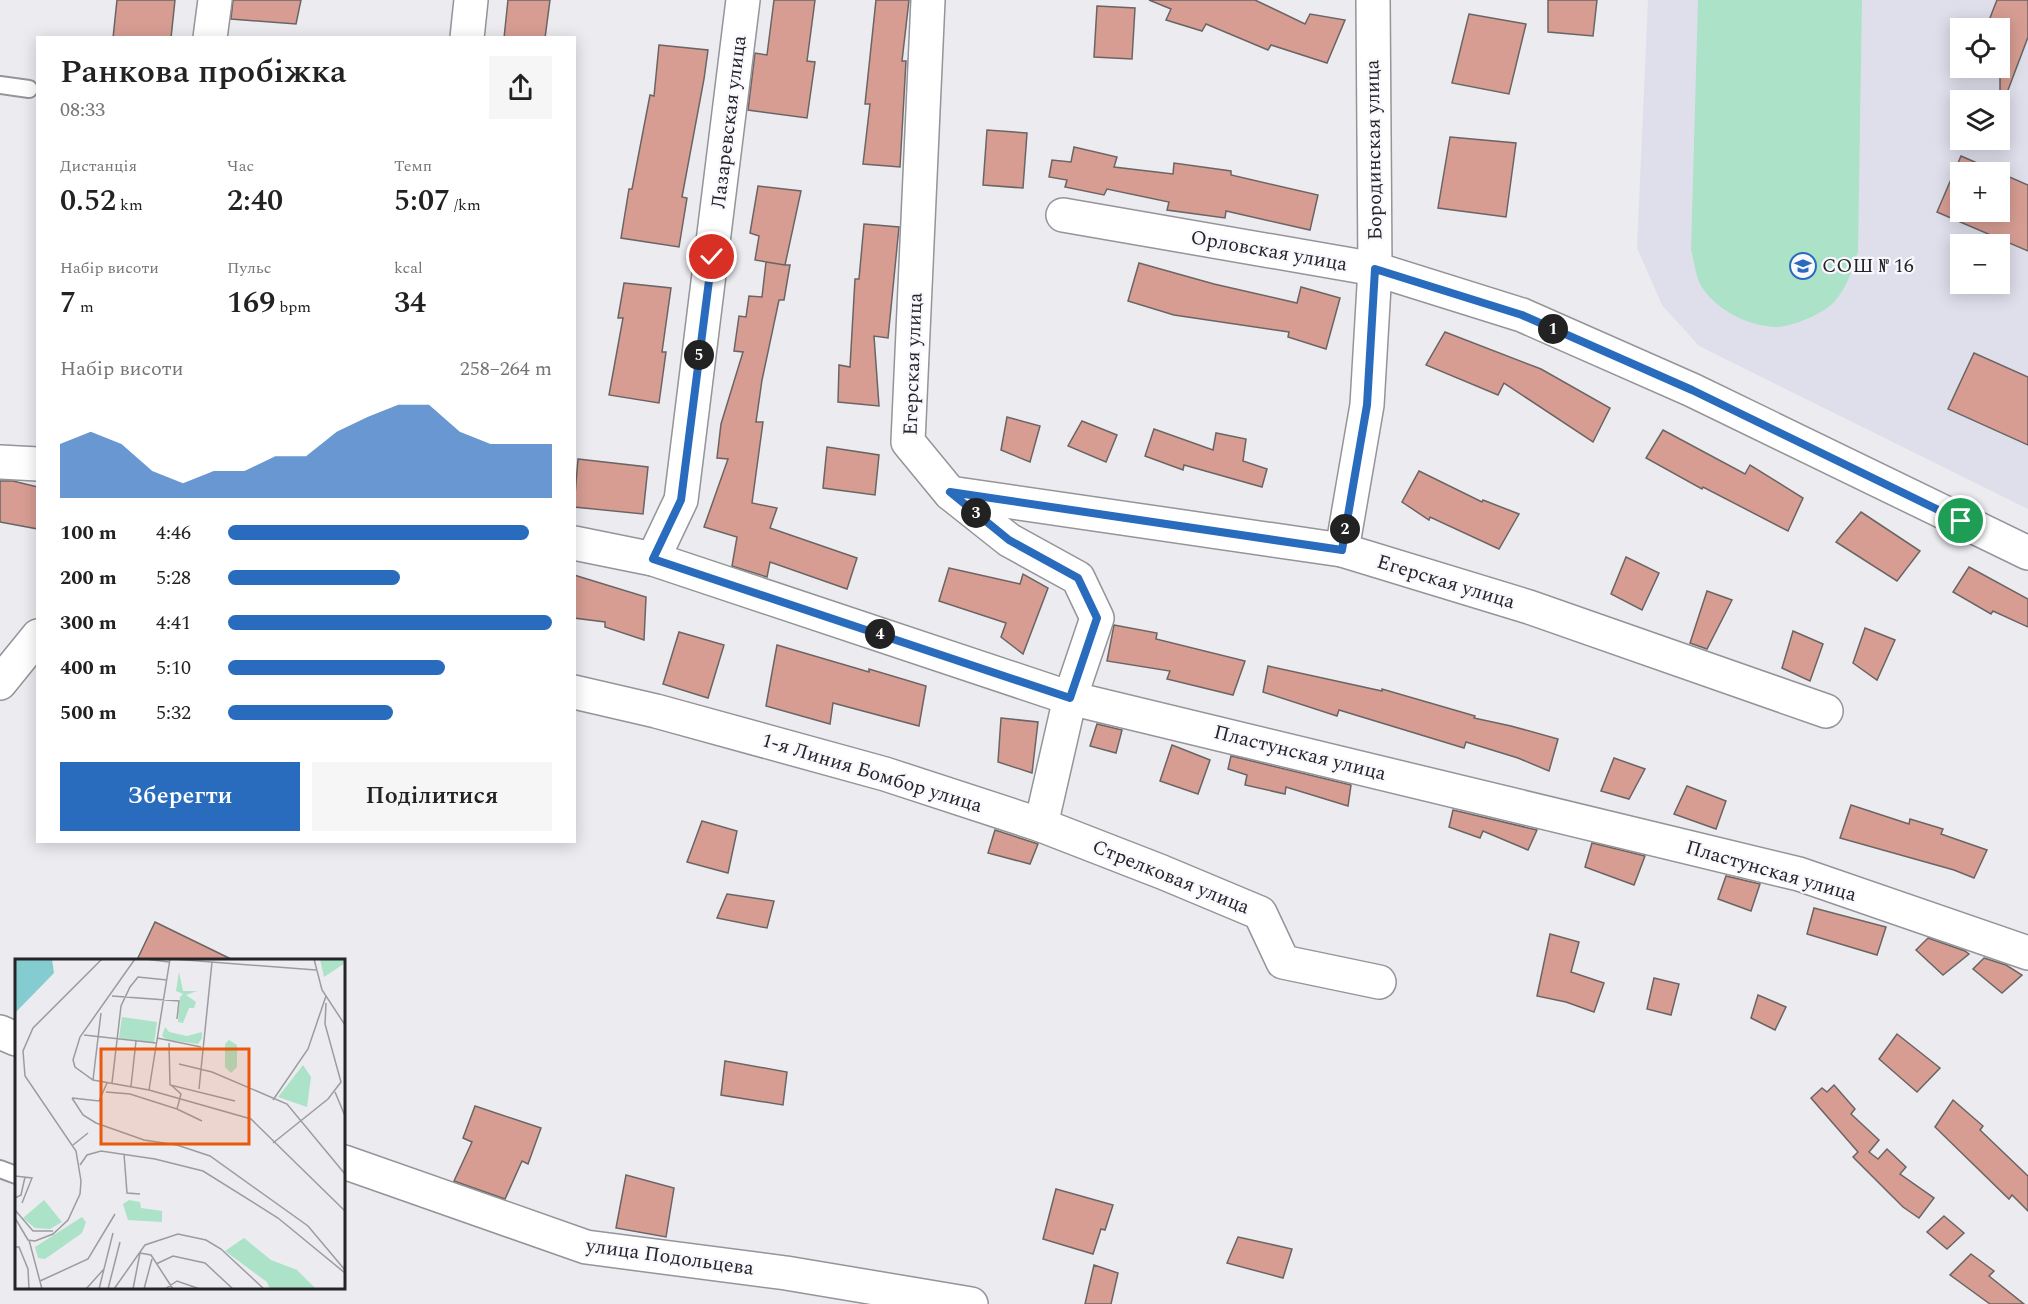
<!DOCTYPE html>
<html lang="uk">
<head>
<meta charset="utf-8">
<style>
	:root { --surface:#fff; --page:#f6f6f6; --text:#222; --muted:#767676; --accent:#296cbe }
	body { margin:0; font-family:Spectral,serif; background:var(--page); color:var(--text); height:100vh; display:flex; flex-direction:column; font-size:22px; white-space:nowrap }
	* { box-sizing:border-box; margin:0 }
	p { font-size:20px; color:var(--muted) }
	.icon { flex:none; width:33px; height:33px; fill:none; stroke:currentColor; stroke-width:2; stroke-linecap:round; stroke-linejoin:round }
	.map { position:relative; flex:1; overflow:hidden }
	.side { position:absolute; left:36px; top:36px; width:540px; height:807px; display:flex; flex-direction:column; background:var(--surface); border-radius:0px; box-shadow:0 3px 15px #0003 }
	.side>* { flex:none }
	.buttons { position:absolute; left:1950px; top:18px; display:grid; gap:12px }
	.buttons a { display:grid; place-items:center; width:60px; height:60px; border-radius:0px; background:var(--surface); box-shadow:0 3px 15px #0003; font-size:30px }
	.pin { position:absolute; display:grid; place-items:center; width:51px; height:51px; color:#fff; margin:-26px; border:3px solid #fff; border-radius:50%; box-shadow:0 2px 6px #0007 }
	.km { position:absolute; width:30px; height:30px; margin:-15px; border-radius:50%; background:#222; color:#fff; font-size:16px; line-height:30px; text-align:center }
	.round { display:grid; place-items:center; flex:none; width:63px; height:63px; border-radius:0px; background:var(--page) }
	.summary { display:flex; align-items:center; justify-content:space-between; height:102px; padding:0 24px }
	h1 { font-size:33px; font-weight:600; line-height:45px }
	.metrics { display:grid; grid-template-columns:repeat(3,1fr); gap:9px; height:102px; padding:6px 24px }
	.metrics div { display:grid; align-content:center }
	.metrics b { font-size:30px; font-weight:600 }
	.metrics small { font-size:16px; font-weight:400 }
	.metrics p { font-size:16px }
	.chart { height:168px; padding:12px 24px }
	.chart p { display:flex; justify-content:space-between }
	.chart svg { width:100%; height:108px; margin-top:6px; fill:var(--accent); opacity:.7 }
	.cta { display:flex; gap:12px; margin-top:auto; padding:12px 24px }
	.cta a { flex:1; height:69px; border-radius:0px; background:var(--accent); color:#fff; font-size:24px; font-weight:600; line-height:69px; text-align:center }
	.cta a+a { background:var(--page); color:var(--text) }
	ul { padding:0 24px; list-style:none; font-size:20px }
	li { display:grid; grid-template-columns:96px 72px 1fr; align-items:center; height:45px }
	li i { height:15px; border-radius:8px; background:var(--accent) }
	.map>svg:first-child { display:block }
	.built { fill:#dfdfec; fill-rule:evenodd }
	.green { fill:#ace2c7 }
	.building { fill:#d79d93; stroke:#6a6564; stroke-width:1.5; fill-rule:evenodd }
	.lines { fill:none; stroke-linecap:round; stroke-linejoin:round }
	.lane-casing { stroke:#949499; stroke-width:20 }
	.street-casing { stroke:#949499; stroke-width:36 }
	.lane { stroke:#fff; stroke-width:16 }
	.street { stroke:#fff; stroke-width:33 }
	.route-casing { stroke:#fff; stroke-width:12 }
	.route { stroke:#296cbe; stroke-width:8 }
	.labels { text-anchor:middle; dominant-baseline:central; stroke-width:4.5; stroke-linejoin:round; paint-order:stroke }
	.street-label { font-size:20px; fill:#252527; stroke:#f8f8fe }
	.poi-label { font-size:20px; fill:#252527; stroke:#f8f8fe; text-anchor:start }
	.inset-road { fill:none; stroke:#9c9ca0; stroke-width:1.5 }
	.view { fill:#e8590c; fill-opacity:0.15; stroke:#e8590c; stroke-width:3 }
	.inset-edge { fill:none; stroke:#252527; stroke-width:3 }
</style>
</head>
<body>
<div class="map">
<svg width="2028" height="1304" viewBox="0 0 2028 1304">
	<rect width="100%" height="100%" fill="#ebebf0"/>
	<path class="built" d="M 1648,0 L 2028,0 L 2028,509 L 1699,346 L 1662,305 L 1637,248 ZM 1960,28 L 2000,28 L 2000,68 L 1960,68 ZM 1960,100 L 2000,100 L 2000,140 L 1960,140 ZM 1960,172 L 2000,172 L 2000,212 L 1960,212 ZM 1960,244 L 2000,244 L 2000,284 L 1960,284 Z"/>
	<path class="green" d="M 1698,0 L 1862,0 L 1858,252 C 1852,270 1847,288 1834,302 C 1823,314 1792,327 1775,327 C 1747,326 1712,308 1699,282 C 1695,272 1694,260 1691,250 Z"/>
	<g class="building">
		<path d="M 117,0 L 175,0 L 171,38 L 113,38 Z"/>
		<path d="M 233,0 L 301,0 L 296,24 L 231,19 Z"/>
		<path d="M 508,0 L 550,0 L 545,38 L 504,38 Z"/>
		<path d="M 774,0 L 815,0 L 807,61 L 815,62 L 807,118 L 748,110 L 755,53 L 767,55 Z"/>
		<path d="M 876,0 L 909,0 L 902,61 L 906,61 L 900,167 L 863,164 L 870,104 L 865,104 Z"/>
		<path d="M 1149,0 L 1255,0 L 1305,24 L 1310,14 L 1345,20 L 1327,63 L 1271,45 L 1268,50 L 1206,24 L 1202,31 L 1166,20 L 1171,9 Z"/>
		<path d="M 1548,0 L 1597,0 L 1593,36 L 1548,32 Z"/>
		<path d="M 1997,0 L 2028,0 L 2028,37 L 2002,106 L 2000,105 L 2000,28 L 1986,28 Z"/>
		<path d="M 1097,6 L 1135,8 L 1132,59 L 1094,57 Z"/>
		<path d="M 1469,14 L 1526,24 L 1509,94 L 1452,83 Z"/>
		<path d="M 659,45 L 708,50 L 704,79 L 682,197 L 687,198 L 679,247 L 621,238 L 629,189 L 632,189 L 650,95 L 654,96 Z"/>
		<path d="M 987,130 L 1027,133 L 1023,188 L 983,185 Z"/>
		<path d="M 1450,137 L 1516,143 L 1506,217 L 1438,208 Z"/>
		<path d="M 1074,147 L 1117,157 L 1114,167 L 1173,174 L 1174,163 L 1231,171 L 1231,175 L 1318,195 L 1310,230 L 1226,211 L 1225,218 L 1167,210 L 1169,202 L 1107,189 L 1104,195 L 1065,187 L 1067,180 L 1049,177 L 1052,160 L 1071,162 Z"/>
		<path d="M 1961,156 L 2028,185 L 2028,251 L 1937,212 ZM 1960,172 L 2000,172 L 2000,212 L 1960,212 Z"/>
		<path d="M 758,186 L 801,191 L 785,265 L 790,265 L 784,300 L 779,300 L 762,380 L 756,422 L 763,422 L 752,503 L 777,508 L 770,528 L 857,558 L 847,589 L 770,562 L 767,577 L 732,566 L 737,537 L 704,527 L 728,459 L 717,458 L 721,424 L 743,352 L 734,351 L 739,316 L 746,317 L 749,296 L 762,297 L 766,262 L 785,265 L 755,260 L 759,236 L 750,233 Z"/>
		<path d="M 864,224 L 899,227 L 888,338 L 874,336 L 879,406 L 838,402 L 839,365 L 850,367 L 855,279 L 859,279 Z"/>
		<path d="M 1139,263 L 1214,284 L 1297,303 L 1301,287 L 1340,298 L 1326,349 L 1288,337 L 1289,332 L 1174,315 L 1128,301 Z"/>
		<path d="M 624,283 L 671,288 L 662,352 L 666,352 L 659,403 L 609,395 L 623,318 L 618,318 Z"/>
		<path d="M 1445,332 L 1541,369 L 1610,408 L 1593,442 L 1504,383 L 1498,395 L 1426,365 Z"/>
		<path d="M 1974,353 L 2028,377 L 2028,445 L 1948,409 Z"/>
		<path d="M 1007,417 L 1040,426 L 1030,462 L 1001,450 Z"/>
		<path d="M 1082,421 L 1117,435 L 1106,462 L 1068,446 Z"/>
		<path d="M 1154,429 L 1213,450 L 1216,433 L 1246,439 L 1243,461 L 1267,469 L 1262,487 L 1184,465 L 1183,470 L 1145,456 Z"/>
		<path d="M 1663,430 L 1745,474 L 1750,465 L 1803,498 L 1788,531 L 1703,487 L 1702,489 L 1646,458 Z"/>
		<path d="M 827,447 L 879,455 L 875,495 L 823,488 Z"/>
		<path d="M 578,459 L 648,467 L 643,514 L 574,507 Z"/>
		<path d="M 1419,471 L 1482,502 L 1483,500 L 1519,514 L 1499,549 L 1430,517 L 1429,520 L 1402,502 Z"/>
		<path d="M 0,481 L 13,481 L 38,487 L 38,529 L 0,522 Z"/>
		<path d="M 1861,512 L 1920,551 L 1897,581 L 1836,542 Z"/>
		<path d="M 1626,557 L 1659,573 L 1642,610 L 1611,594 Z"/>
		<path d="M 1969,567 L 2028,599 L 2028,627 L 1993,611 L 1991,614 L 1953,592 Z"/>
		<path d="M 949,568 L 1020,584 L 1023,574 L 1048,588 L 1023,654 L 1001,637 L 1006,623 L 939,601 Z"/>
		<path d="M 574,575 L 646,597 L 644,640 L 605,627 L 605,622 L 574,618 Z"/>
		<path d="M 1707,591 L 1732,600 L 1707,649 L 1690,643 Z"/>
		<path d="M 1114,625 L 1157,633 L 1156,639 L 1245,661 L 1233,695 L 1167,679 L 1170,671 L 1107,661 Z"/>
		<path d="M 1865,628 L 1895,640 L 1877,680 L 1853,663 Z"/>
		<path d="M 1793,631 L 1823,644 L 1810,681 L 1782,668 Z"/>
		<path d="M 679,632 L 724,645 L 708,698 L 663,684 Z"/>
		<path d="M 777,645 L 869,672 L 869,669 L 926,686 L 919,726 L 833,703 L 830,724 L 766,706 Z"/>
		<path d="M 1268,666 L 1382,691 L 1382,689 L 1475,716 L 1474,718 L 1511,726 L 1558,739 L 1549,771 L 1518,758 L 1466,742 L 1464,748 L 1339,710 L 1337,716 L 1263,692 Z"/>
		<path d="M 1001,718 L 1038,722 L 1032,773 L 998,762 Z"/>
		<path d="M 1097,724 L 1122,730 L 1116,753 L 1090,746 Z"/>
		<path d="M 1172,745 L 1210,760 L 1198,794 L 1160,781 Z"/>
		<path d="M 1231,756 L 1351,785 L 1348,806 L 1286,787 L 1285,794 L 1245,785 L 1247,775 L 1228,769 Z"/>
		<path d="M 1614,758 L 1645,769 L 1629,799 L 1601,791 Z"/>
		<path d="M 1687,786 L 1726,801 L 1716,829 L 1674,814 Z"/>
		<path d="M 1851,805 L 1909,824 L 1910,819 L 1943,829 L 1941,834 L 1987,850 L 1974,878 L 1954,870 L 1840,838 Z"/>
		<path d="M 1453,810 L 1537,830 L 1528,850 L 1483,831 L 1480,838 L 1449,827 Z"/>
		<path d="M 702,821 L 737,831 L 728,873 L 687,862 Z"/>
		<path d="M 995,830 L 1038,844 L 1030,864 L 988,853 Z"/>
		<path d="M 1592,843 L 1645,856 L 1634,885 L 1585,867 Z"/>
		<path d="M 1726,876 L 1760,884 L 1751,911 L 1718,899 Z"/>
		<path d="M 727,894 L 774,901 L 767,928 L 717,918 Z"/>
		<path d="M 1814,908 L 1886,927 L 1877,955 L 1807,934 Z"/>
		<path d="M 155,922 L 233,960 L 137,960 Z"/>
		<path d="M 1550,934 L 1579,942 L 1571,972 L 1604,983 L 1594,1012 L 1566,1002 L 1537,996 Z"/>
		<path d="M 1928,938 L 1965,951 L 1969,954 L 1943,975 L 1916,950 Z"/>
		<path d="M 1984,958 L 2006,965 L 2022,975 L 2002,993 L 1973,969 Z"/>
		<path d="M 1654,978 L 1679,984 L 1671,1015 L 1647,1009 Z"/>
		<path d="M 1758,995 L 1786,1007 L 1775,1030 L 1751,1018 Z"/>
		<path d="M 1897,1034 L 1940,1068 L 1917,1092 L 1879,1059 Z"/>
		<path d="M 725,1061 L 787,1072 L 783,1105 L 721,1095 Z"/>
		<path d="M 1834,1085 L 1855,1109 L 1851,1114 L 1879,1140 L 1869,1152 L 1878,1159 L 1887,1149 L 1906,1167 L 1900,1174 L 1934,1198 L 1919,1218 L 1903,1207 L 1853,1157 L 1858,1152 L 1811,1098 L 1822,1088 L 1827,1092 Z"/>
		<path d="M 1953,1100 L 1983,1126 L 1980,1130 L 2028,1176 L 2028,1211 L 2012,1195 L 2009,1199 L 1935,1127 Z"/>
		<path d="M 475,1106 L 541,1128 L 528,1164 L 522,1161 L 505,1199 L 454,1181 L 472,1142 L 463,1138 Z"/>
		<path d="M 626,1175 L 674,1188 L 666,1237 L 616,1228 Z"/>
		<path d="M 1056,1189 L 1113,1205 L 1105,1230 L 1101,1229 L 1093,1254 L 1043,1239 Z"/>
		<path d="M 1944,1216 L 1964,1233 L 1947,1249 L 1927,1232 Z"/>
		<path d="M 1238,1237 L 1292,1249 L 1283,1278 L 1227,1263 Z"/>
		<path d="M 1971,1254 L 1994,1271 L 1989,1276 L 2024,1304 L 1990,1304 L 1950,1275 Z"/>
		<path d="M 1094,1265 L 1118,1273 L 1111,1304 L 1085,1304 Z"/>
	</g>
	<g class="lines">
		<defs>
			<g id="lane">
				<path d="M 0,85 L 29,89"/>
				<path d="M 0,1169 L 16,1175"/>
			</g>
			<g id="street">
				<path d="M 928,0 L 908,442 L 950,493 L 1342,550 L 1529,607 L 1826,711"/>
				<path d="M 210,38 L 215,0"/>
				<path d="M 467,38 L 471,0"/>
				<path d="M 1063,215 L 1375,269 L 1522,315 L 1692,390 L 2028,553"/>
				<path d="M 0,462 L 38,464"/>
				<path d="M 574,543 L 653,559 L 1070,698 L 1799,874 L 2028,953"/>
				<path d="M 1342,550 L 1367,405 L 1375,269 L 1373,0"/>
				<path d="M 653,559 L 681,500 L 743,0"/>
				<path d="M 0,683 L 38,636"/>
				<path d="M 574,692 L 656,711 L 885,774 L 1041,825 L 1070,698 L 1097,618 L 1078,578 L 1009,540 L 951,494"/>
				<path d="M 1041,825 L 1162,872 L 1260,913 L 1283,962 L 1379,982"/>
				<path d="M 0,1032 L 16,1039"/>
				<path d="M 344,1162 L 586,1247 L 786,1273 L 971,1304"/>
			</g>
		</defs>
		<use href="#lane" class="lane-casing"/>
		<use href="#street" class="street-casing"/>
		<use href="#lane" class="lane"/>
		<use href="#street" class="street"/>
	</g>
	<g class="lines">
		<defs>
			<path id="route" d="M 712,257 L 681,500 L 653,559 L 1070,698 L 1097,618 L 1078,578 L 1009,540 L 950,492 L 1342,550 L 1367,405 L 1375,269 L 1522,315 L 1692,390 L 1961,521"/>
		</defs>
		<use href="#route" class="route-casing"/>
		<use href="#route" class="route"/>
	</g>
	<defs>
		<symbol id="school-ring" viewBox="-11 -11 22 22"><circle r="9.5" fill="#f8f8fe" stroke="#296cbe" stroke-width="1.5"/><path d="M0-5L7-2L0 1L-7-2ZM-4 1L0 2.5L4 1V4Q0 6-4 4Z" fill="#296cbe"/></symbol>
	</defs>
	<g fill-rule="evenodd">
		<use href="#school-ring" x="1788" y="251" width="30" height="30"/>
	</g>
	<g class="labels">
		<g class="street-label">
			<text transform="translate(729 122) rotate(-83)">Лазаревская улица</text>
			<text transform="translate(1374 150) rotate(-91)">Бородинская улица</text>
			<text transform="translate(1269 251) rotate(10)">Орловская улица</text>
			<text transform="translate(913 364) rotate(-88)">Егерская улица</text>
			<text transform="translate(1446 582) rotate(17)">Егерская улица</text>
			<text transform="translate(1300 753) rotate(14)">Пластунская улица</text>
			<text transform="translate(872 773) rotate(17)">1-я Линия Бомбор улица</text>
			<text transform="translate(1771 871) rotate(16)">Пластунская улица</text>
			<text transform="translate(1171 877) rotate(22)">Стрелковая улица</text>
			<text transform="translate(670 1257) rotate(8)">улица Подольцева</text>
		</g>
		<g class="poi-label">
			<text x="1822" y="266">СОШ № 16</text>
		</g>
	</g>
	<g transform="translate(15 959)">
		<rect width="330" height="330" fill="#ebebf0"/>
		<path d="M 305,0 L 330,0 L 330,4 L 309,18 ZM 164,13 L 168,32 L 182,32 L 171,36 L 181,43 L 179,49 L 174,49 L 168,64 L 163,63 L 165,38 L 168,35 L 161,32 ZM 107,58 L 142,63 L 139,84 L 104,79 ZM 150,68 L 154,73 L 172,77 L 187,73 L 187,79 L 183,85 L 152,81 L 147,77 ZM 214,81 L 222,86 L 222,108 L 216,114 L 210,108 L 210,85 ZM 288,106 L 296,118 L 292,148 L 263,138 ZM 29,241 L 47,263 L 35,270 L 20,269 L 8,259 ZM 114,241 L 125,243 L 126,249 L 147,252 L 147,263 L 113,261 L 108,245 ZM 67,258 L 71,263 L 67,274 L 30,300 L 23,299 L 20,288 ZM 229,279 L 256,301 L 282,311 L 301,330 L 255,330 L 252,323 L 210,292 Z" fill="#ace2c7"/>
		<path d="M 0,0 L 37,0 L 39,14 L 0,54 Z" fill="#85ccd1"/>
		<path class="inset-road" d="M 120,0 L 65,78 L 58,101 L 60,108 L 78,121 L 134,131 L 236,160 L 330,252M 130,0 L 154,3M 158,0 L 301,11M 299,0 L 307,31 L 330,66M 97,37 L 164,42 L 162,60M 69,76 L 141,84M 142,79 L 186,88M 154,84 L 155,126 L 220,142M 164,105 L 197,113 L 272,145 L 330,215M 78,121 L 86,54M 97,124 L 106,47 L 115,28 L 123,18 L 152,21M 116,127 L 121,82M 184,130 L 197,3M 134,131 L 155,0M 91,133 L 115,135 L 162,150 L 166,135 L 156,126M 320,133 L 330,157M 57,139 L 68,156 L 81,164 L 129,181 L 162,186 L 195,197 L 293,267 L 330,311M 57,139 L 84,142 L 92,124M 258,141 L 293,90 L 311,37M 162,150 L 187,162M 258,184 L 313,140 L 326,123 L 310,65 L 311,44M 58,186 L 73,174M 109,195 L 112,234 L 125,235M 65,206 L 72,196 L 86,192 L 140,200 L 188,212 L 263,259 L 330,314M 0,217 L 17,219 L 7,244M 0,239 L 6,236 L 10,218M 0,251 L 18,272 L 38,272M 0,259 L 13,281 L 20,282M 14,281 L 27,330M 20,282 L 38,275 L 53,261 L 65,235 L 66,222 L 61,192 L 10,117 L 8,92 L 18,69 L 87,0M 0,288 L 4,288 L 13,310 L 14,330M 125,294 L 136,296 L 158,330M 141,305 L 158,297 L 190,304 L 218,330M 25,322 L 73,300 L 100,255M 71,330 L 89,310M 84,330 L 98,274M 93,330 L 105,283M 99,330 L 130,286 L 163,275 L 191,281 L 206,290 L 249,330M 118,330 L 125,294M 129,330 L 137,300M 150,330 L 162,322 L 185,330"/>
		<path class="view" d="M 86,90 L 234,90 L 234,185 L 86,185 Z"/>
		<rect width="330" height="330" class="inset-edge"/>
	</g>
</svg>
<div class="buttons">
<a><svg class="icon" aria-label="locate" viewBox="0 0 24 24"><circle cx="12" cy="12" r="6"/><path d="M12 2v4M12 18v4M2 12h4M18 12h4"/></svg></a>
<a><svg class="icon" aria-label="layers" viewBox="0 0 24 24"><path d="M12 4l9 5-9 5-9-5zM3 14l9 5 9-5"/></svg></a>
<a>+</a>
<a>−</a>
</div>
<div class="pin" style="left:1961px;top:521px;background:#1e9e55"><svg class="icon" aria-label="arrive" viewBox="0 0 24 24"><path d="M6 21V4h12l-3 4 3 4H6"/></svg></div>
<div class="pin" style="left:712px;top:257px;background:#d93025"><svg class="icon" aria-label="check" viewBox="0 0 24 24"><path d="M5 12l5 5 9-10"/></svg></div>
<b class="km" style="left:1553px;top:329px">1</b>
<b class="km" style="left:1345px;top:529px">2</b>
<b class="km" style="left:976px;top:513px">3</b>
<b class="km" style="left:880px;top:634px">4</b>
<b class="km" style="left:699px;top:355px">5</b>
<section class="side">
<div class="summary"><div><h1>Ранкова пробіжка</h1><p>08:33</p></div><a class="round"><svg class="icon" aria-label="share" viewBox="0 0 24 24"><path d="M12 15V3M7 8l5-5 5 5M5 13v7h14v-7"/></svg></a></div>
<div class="metrics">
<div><p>Дистанція</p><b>0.52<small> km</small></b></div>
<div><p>Час</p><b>2:40</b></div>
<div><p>Темп</p><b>5:07<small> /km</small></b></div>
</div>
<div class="metrics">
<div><p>Набір висоти</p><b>7<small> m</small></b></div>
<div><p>Пульс</p><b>169<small> bpm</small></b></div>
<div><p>kcal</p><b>34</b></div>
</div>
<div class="chart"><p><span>Набір висоти</span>258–264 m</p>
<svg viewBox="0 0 160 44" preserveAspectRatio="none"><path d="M0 44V22L10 17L20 22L30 33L40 38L50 33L60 33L70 27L80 27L90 17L100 11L110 6L120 6L130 17L140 22L150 22L160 22V44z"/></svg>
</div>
<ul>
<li><b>100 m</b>4:46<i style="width:93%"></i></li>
<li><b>200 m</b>5:28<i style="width:53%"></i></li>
<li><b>300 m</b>4:41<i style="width:100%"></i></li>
<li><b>400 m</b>5:10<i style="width:67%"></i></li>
<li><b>500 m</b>5:32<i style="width:51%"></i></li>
</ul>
<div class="cta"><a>Зберегти</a><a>Поділитися</a></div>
</section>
</div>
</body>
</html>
